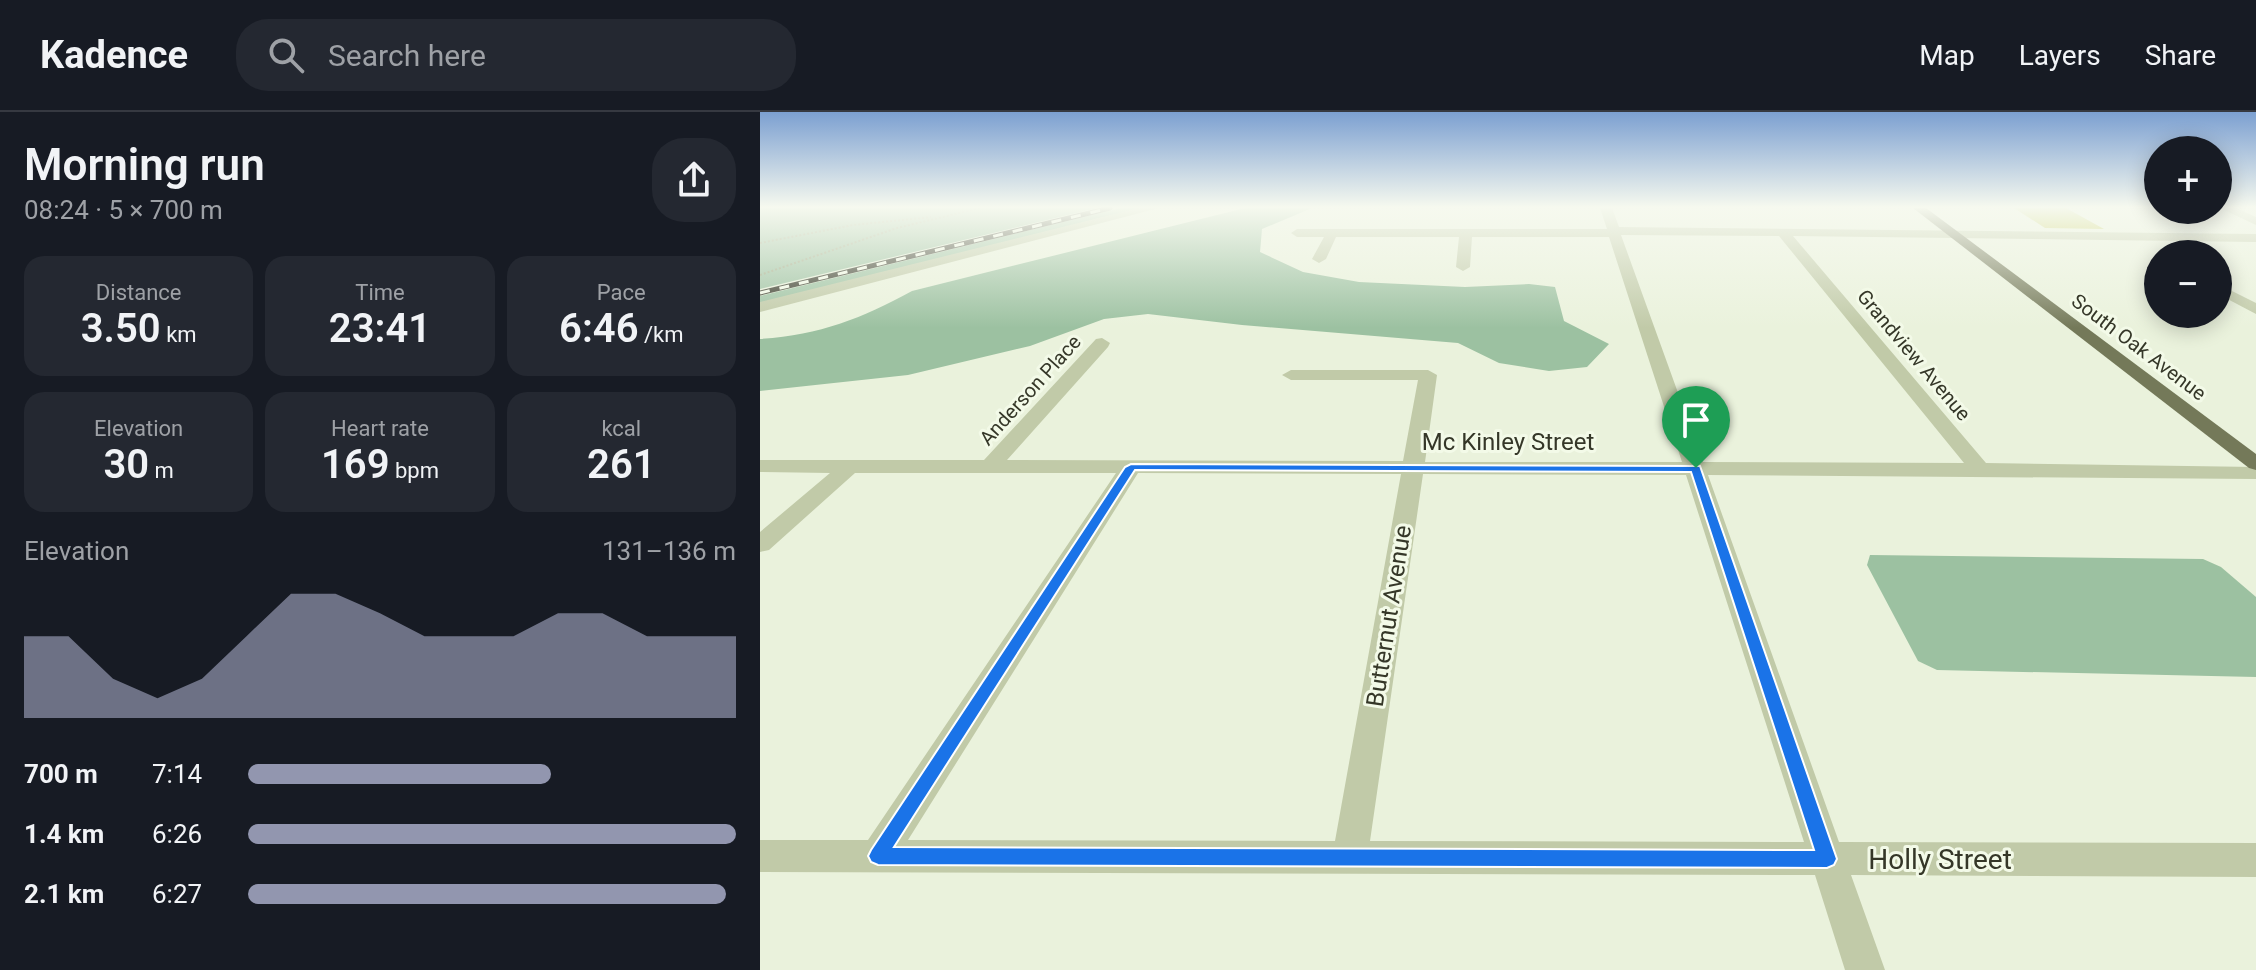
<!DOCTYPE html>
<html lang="en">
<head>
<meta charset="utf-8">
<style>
	:root { --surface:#171b24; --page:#242831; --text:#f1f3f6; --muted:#9ea1a6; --line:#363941; --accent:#9296af }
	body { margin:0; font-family:Roboto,sans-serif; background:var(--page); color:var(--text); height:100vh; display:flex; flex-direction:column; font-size:30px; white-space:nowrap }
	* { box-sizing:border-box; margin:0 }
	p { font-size:26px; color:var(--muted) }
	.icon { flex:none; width:44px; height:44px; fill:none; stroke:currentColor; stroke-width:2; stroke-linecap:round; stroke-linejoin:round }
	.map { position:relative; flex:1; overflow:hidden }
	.drawer { display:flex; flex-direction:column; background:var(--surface); width:760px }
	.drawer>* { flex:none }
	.fabs { position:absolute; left:1384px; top:24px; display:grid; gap:16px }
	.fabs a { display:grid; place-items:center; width:88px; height:88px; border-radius:50%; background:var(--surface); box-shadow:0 4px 20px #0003; font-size:40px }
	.pin { position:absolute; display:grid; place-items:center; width:68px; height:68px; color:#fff; margin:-82px -34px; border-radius:50% 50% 50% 0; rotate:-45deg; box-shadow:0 0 8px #0007 }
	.pin .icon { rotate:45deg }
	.round { display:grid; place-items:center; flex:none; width:84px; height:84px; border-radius:32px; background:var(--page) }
	.summary { display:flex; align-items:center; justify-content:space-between; height:136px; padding:0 24px }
	h1 { font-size:44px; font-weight:600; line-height:60px }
	.stats { display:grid; grid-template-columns:repeat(3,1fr); gap:12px; height:136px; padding:8px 24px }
	.stats div { display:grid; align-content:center; border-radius:20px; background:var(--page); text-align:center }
	.stats b { font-size:40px; font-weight:600 }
	.stats small { font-size:22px; font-weight:400 }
	.stats p { font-size:22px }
	.chart { height:224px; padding:16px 24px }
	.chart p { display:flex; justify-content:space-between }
	.chart svg { width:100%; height:144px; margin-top:8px; fill:var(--accent); opacity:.7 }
	ul { padding:0 24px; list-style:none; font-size:26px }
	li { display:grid; grid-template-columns:128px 96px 1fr; align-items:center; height:60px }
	li i { height:20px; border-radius:10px; background:var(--accent) }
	header { display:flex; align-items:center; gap:48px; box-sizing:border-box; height:112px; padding:0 40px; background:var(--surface); border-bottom:2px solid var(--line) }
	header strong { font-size:38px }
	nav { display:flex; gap:44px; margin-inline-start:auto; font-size:28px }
	.search { width:560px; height:72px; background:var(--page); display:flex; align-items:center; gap:20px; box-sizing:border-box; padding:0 28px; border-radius:32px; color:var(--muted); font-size:30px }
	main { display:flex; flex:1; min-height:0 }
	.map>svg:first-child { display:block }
	.green { fill:#9cc1a1 }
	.building { fill:#bfc646 }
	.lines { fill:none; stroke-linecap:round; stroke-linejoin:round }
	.path { stroke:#a1a987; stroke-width:2; stroke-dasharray:2 2; stroke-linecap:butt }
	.minor { fill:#c1caa8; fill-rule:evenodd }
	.major { fill:#747959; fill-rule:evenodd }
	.rail-casing { stroke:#353728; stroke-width:5 }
	.rail { stroke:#f3fae8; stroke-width:3; stroke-dasharray:10; stroke-linecap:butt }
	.route { fill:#1a73e8; stroke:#fff; stroke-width:2; fill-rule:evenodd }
	.labels { text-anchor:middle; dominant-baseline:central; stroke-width:6; stroke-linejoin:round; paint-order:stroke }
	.far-street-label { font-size:20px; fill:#353728; stroke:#f3fae8 }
	.street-label { font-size:24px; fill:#353728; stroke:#f3fae8 }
	.near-street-label { font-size:28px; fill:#353728; stroke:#f3fae8 }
</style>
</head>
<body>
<header>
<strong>Kadence</strong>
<div class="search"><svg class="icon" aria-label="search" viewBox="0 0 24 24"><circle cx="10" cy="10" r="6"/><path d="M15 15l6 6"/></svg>Search here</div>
<nav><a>Map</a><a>Layers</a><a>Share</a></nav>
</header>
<main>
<section class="drawer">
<div class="summary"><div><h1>Morning run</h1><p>08:24 · 5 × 700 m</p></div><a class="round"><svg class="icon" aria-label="share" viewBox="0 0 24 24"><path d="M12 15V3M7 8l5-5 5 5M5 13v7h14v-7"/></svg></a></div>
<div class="stats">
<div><p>Distance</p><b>3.50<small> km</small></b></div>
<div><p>Time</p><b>23:41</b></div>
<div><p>Pace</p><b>6:46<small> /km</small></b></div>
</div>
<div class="stats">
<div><p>Elevation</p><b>30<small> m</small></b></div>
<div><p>Heart rate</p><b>169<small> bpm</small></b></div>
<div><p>kcal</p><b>261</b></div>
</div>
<div class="chart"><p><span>Elevation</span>131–136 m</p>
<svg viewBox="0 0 160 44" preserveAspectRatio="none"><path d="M0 44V19L10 19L20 32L30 38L40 32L50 19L60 6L70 6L80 12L90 19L100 19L110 19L120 12L130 12L140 19L150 19L160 19V44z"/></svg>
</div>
<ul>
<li><b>700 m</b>7:14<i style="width:62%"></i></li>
<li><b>1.4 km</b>6:26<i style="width:100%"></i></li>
<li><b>2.1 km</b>6:27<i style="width:98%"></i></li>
</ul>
</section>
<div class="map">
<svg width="1496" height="858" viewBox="0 0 1496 858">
	<rect width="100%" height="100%" fill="#eaf2dc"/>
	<g class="green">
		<path d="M 0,96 L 337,96 L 0,177 Z"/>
		<path d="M 361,96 L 381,96 L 0,191 L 0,184 Z"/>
		<path d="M 485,96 L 552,96 L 502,117 L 500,140 L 543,160 L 599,170 L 705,175 L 769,172 L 795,175 L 804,209 L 849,232 L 827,255 L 789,259 L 739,251 L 698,231 L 482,213 L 388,202 L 344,207 L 270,234 L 148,263 L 0,279 L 0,227 C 59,223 101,207 152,179 Z"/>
		<path d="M 1110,443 L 1443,447 L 1461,455 L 1496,485 L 1496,565 L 1177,558 L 1158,549 L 1107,453 Z"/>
	</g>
	<path class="building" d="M 1254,96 L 1306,96 L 1344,117 L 1285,116 Z"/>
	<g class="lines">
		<g class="path">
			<path d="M 0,131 L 93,113 L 171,105"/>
			<path d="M 0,163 L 137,116 L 220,96"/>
		</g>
		<g class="minor">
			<path d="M 379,96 L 399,96 L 0,200 L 0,190 Z"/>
			<path d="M 840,96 L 852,96 L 859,115 L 1496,122 L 1496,130 L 1033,124 L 1226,351 L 1496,355 L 1496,367 L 948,363 L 1079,730 L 1496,731 L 1496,765 L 1091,763 L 1125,858 L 1085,858 L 1055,763 L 0,760 L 0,728 L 108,728 L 356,361 L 95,361 L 9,438 L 0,440 L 0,420 L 70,361 L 0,360 L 0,348 L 224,348 L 336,227 L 342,226 L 350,231 L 348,235 L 247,348 L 643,349 L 658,268 L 531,268 L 522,263 L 531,258 L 668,258 L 677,263 L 665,350 L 922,350 L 849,125 L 712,125 L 710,155 L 703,159 L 696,155 L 699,125 L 576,125 L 566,147 L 559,151 L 552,147 L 564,125 L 537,125 L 531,121 L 537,117 L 847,117 ZM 861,123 L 1019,124 L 1204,351 L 943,350 ZM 378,361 L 641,362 L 575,729 L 148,728 ZM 663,362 L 926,363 L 1044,730 L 610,729 Z"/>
			<path d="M 1460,96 L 1476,96 L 1496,105 L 1496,113 Z"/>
			<path d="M 1458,172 L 1496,191 L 1496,202 L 1458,182 Z"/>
		</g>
		<path class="major" d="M 1153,96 L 1166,96 L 1496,342 L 1496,358 L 1489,356 Z"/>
		<defs>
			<path id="rail" d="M 0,181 L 350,96"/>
		</defs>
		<use href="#rail" class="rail-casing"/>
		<use href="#rail" class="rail"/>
	</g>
	<linearGradient id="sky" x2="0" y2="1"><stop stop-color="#7ca0d1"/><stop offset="0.44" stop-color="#f6f9ef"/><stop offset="1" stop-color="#f6f9ef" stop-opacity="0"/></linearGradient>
	<rect width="1496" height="216" fill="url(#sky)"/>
	<path class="route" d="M 371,352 L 940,354 L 1077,747 L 1074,753 L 1067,756 L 118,753 L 111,750 L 108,744 L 111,738 L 365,355 ZM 375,358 L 931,360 L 1054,738 L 134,735 Z"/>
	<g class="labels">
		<g class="far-street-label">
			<text transform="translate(1379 235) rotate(37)">South Oak Avenue</text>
			<text transform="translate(1154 243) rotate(50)">Grandview Avenue</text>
			<text transform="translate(270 278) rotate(-48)">Anderson Place</text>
		</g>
		<g class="street-label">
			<text x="748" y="330">Mc Kinley Street</text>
			<text transform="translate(629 504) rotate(-81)">Butternut Avenue</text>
		</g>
		<g class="near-street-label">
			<text x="1180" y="747">Holly Street</text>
		</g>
	</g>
</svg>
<div class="fabs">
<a>+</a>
<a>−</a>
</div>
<div class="pin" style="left:936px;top:356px;background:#1e9e55"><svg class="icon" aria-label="arrive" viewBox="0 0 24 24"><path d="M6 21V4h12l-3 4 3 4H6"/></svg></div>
</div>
</main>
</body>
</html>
